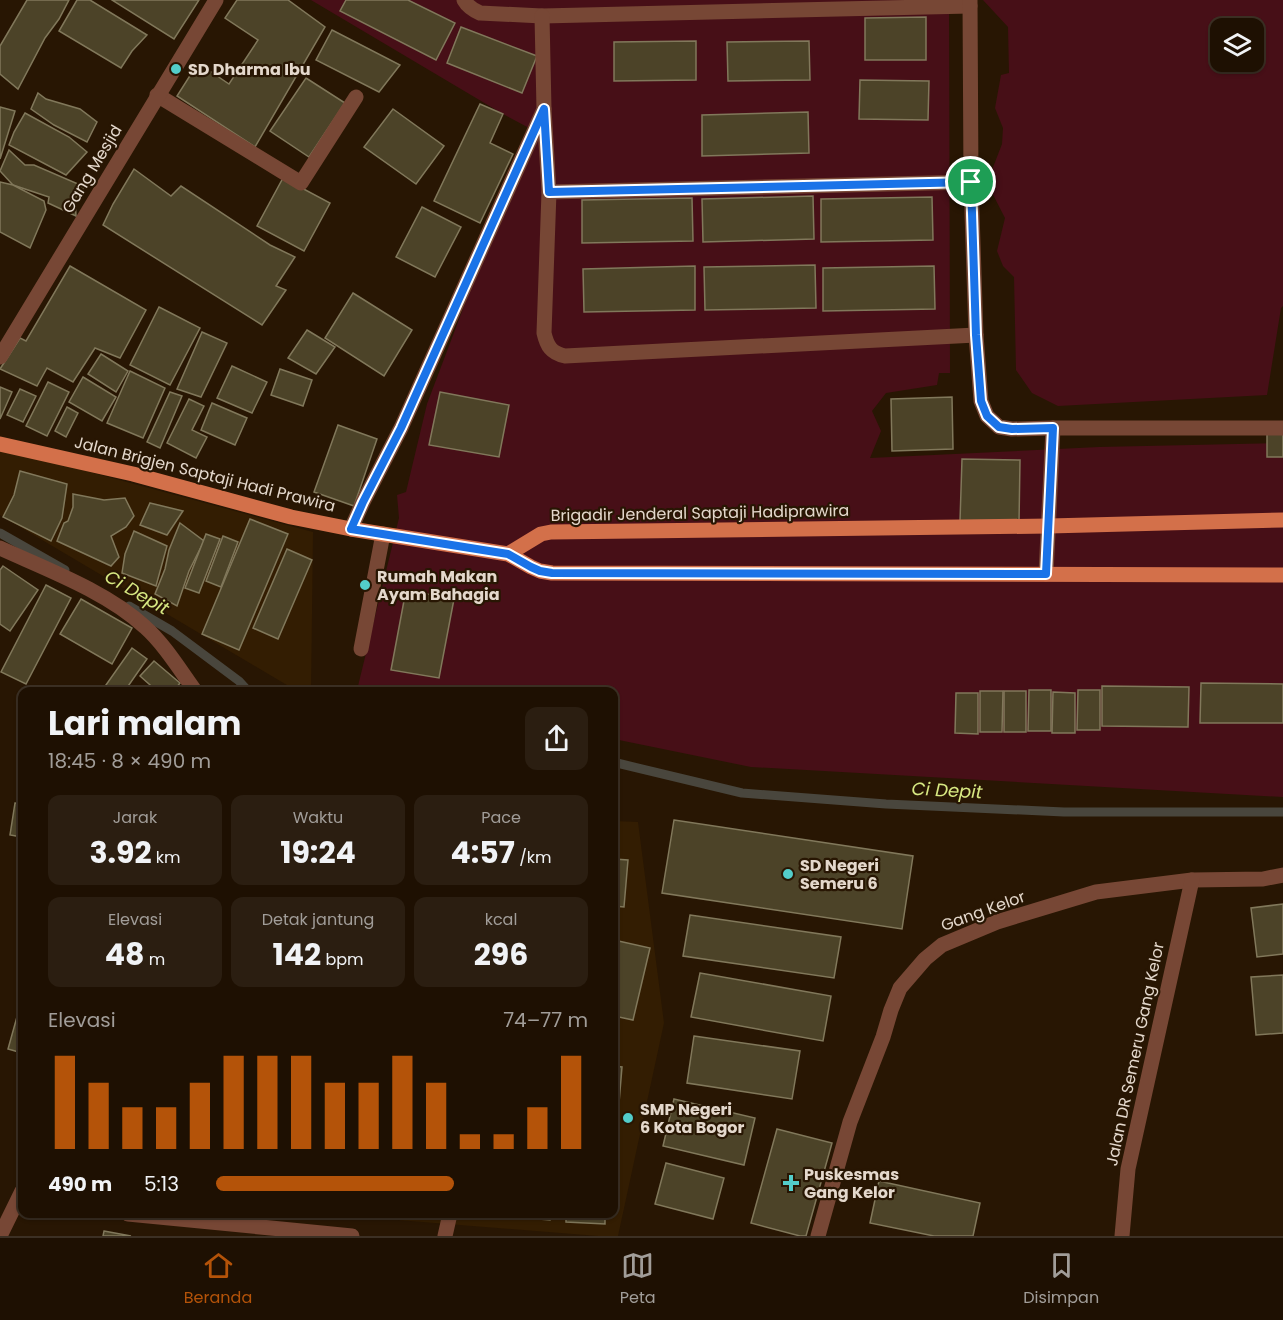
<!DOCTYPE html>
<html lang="id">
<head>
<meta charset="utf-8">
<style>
	:root { --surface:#1e1002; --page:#2b1e11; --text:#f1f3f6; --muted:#a19d99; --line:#3c3024; --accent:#b45309 }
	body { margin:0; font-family:Poppins,sans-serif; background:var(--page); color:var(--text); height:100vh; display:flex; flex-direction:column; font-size:22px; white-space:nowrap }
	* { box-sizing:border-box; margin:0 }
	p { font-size:20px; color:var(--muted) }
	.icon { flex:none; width:33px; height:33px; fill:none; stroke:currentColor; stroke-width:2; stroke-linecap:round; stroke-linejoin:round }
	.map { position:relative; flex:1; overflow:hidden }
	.details { position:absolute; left:18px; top:687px; width:600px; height:531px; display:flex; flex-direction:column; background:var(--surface); border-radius:12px; box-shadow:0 2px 4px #0004,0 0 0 2px var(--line) }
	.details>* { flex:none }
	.controls { position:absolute; left:1210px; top:18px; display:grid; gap:12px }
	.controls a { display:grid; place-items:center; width:54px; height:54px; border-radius:12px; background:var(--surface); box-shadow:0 2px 4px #0004,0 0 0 2px var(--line); font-size:30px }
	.pin { position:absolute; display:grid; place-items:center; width:51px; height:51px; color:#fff; margin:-26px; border:3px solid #fff; border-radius:50%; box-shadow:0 2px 6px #0007 }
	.round { display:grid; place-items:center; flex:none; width:63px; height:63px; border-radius:12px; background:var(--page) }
	.summary { display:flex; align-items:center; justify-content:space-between; height:102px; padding:0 30px }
	h1 { font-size:33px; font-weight:700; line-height:45px }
	.metrics { display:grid; grid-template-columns:repeat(3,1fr); gap:9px; height:102px; padding:6px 30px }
	.metrics div { display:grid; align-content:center; border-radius:12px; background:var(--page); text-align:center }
	.metrics b { font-size:30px; font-weight:700 }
	.metrics small { font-size:16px; font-weight:400 }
	.metrics p { font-size:16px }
	.chart { height:168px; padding:12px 30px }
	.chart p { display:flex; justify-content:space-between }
	.chart svg { width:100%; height:108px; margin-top:6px; stroke:var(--accent); stroke-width:6 }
	ul { padding:0 30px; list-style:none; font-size:20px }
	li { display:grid; grid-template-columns:96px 72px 1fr; align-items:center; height:45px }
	li i { height:15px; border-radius:8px; background:var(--accent) }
	.tab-bar { display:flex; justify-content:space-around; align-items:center; height:84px; border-top:2px solid var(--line); background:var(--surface); font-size:16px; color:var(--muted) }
	.tab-bar a { display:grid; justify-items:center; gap:3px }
	.tab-bar .selected { color:var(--accent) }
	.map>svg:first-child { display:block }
	.built { fill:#331d02 }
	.green { fill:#470f17; fill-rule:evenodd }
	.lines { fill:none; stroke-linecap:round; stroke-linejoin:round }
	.stream { stroke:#49463d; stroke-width:9 }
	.building { fill:#4c4328; stroke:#81785b; stroke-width:1.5 }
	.minor { stroke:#774735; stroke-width:15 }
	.major { stroke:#d3704a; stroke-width:15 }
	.route-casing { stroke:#fff; stroke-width:12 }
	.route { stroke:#1a73e8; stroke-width:8 }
	.poi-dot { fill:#53cdca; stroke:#281603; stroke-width:2 }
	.labels { text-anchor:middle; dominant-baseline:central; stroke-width:4.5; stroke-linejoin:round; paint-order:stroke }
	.poi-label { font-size:16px; font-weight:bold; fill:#e4d8cc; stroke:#281603; text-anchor:start }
	.street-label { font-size:16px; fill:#e4d8cc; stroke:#281603 }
	.water-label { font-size:18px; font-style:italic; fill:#d7e882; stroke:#281603 }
</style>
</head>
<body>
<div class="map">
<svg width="1283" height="1236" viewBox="0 0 1283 1236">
	<rect width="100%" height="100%" fill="#281603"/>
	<g class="built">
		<path d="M 0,451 L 45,460 L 313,532 L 311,691 L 297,691 L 0,515 Z"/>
		<path d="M 614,821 L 638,822 L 664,1023 L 618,1236 L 598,1236 L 323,1214 L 614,1214 Z"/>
	</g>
	<g class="green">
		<path d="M 311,0 L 949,0 L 950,373 L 939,373 L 937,385 L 886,393 L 872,411 L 881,431 L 870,458 L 1099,447 L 1283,443 L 1283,797 L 751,767 L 614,739 L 614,692 L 383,692 L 358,686 L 399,518 L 397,495 L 406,492 L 427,404 L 531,129 L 503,114 Z"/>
		<path d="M 983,0 L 1283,0 L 1283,306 L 1281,308 L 1267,395 L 1058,406 L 1032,393 L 1016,370 L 1014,277 L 1003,266 L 997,251 L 1005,218 L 987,183 L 1002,144 L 1003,128 L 995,108 L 1001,75 L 1009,73 L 1008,27 ZM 1221,28 L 1254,28 L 1254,62 L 1221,62 Z"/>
	</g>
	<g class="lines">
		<g class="stream">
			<path d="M 0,533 L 65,570"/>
			<path d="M 129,606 L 172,631 L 239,681 L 249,692"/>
			<path d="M 614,764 L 617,763 L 742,793 L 886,804 L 1064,812 L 1283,812"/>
		</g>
	</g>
	<g class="building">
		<path d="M 27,0 L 69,0 L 59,19 L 45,38 L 18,89 L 0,74 L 0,46 Z"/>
		<path d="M 77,0 L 90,0 L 147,35 L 132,51 L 121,68 L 59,31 Z"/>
		<path d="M 112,0 L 199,0 L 174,39 Z"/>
		<path d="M 237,0 L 288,0 L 325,27 L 255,147 L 177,96 L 198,63 L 229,84 L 258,40 L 225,18 Z"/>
		<path d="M 346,0 L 408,0 L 455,23 L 436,60 L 340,11 Z"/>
		<path d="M 926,17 L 926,60 L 865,60 L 865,18 Z"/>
		<path d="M 461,27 L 537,56 L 522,93 L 447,63 Z"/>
		<path d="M 332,30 L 400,65 L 379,92 L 316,60 Z"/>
		<path d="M 696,41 L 696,80 L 614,81 L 614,42 Z"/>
		<path d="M 809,41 L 810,80 L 728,81 L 727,42 Z"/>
		<path d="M 306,78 L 345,103 L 309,157 L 270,131 Z"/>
		<path d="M 860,80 L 929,81 L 928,120 L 859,119 Z"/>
		<path d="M 38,93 L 46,99 L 80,109 L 97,122 L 87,142 L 54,125 L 31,109 Z"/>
		<path d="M 480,104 L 503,114 L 490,143 L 513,154 L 480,223 L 434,201 Z"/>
		<path d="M 0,107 L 15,111 L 0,159 Z"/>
		<path d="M 393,109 L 444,146 L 416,184 L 364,147 Z"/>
		<path d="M 808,112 L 809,153 L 702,156 L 702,115 Z"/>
		<path d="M 25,113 L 69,137 L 87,152 L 66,175 L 9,145 L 14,132 Z"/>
		<path d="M 9,150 L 25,165 L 34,165 L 85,187 L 75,198 L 76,216 L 48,203 L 49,197 L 13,185 L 0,171 Z"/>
		<path d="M 134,169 L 171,196 L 181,186 L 270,245 L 295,257 L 276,286 L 286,290 L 262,325 L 103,225 L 113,204 Z"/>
		<path d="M 283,178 L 330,203 L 304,251 L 257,226 Z"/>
		<path d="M 0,182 L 13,185 L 44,201 L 46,210 L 30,248 L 0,232 Z"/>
		<path d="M 813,196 L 814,239 L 703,242 L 702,199 Z"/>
		<path d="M 932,197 L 933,240 L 821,242 L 821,199 Z"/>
		<path d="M 692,198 L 693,241 L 582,243 L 582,200 Z"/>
		<path d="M 422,207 L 461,227 L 435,277 L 396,257 Z"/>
		<path d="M 815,265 L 816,308 L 705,310 L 704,267 Z"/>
		<path d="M 70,266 L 146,310 L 120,358 L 95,348 L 73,382 L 47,368 L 37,386 L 0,369 L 20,338 L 26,341 Z"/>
		<path d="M 695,266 L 695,310 L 584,312 L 583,269 Z"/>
		<path d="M 934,266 L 935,309 L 823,311 L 823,268 Z"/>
		<path d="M 353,293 L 412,330 L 384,376 L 325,338 Z"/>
		<path d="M 159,307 L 200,328 L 170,385 L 130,365 Z"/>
		<path d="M 307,330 L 335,347 L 316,374 L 288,358 Z"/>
		<path d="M 202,332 L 227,343 L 201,397 L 177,389 Z"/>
		<path d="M 101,354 L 128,371 L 116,392 L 88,374 Z"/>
		<path d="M 232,366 L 267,382 L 252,413 L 217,398 Z"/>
		<path d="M 280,369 L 312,380 L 303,406 L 271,395 Z"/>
		<path d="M 130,371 L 165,388 L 143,438 L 107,423 Z"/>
		<path d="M 83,377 L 116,397 L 102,421 L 69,402 Z"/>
		<path d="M 48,382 L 69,392 L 47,436 L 26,426 Z"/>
		<path d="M 0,387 L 12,392 L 0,419 Z"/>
		<path d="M 20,389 L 36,396 L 23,422 L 7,415 Z"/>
		<path d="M 170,392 L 182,396 L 160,448 L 147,442 Z"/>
		<path d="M 440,392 L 509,405 L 499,457 L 429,445 Z"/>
		<path d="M 952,397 L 953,449 L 892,451 L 891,399 Z"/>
		<path d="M 189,399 L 204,406 L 192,430 L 207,437 L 196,458 L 167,443 Z"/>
		<path d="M 212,403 L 247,418 L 235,445 L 201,430 Z"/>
		<path d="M 67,407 L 78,413 L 66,437 L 55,431 Z"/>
		<path d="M 338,425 L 377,439 L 354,506 L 314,492 Z"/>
		<rect x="1267" y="430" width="16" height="27"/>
		<path d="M 962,459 L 1020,460 L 1019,523 L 960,521 Z"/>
		<path d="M 20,471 L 67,484 L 62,518 L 51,541 L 3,517 L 14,495 Z"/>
		<path d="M 73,494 L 104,500 L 125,498 L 134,516 L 126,527 L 111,536 L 119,557 L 111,566 L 57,541 L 64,523 L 68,521 L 73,507 Z"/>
		<path d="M 150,503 L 183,511 L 167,535 L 140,525 Z"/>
		<path d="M 250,519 L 288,534 L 239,650 L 202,634 Z"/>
		<path d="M 180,523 L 204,541 L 189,571 L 177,606 L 155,594 L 165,569 L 169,550 Z"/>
		<path d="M 134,531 L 167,546 L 156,586 L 122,573 L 125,554 Z"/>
		<path d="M 206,534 L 220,539 L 199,593 L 185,588 Z"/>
		<path d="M 223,536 L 238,542 L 221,587 L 206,581 Z"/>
		<path d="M 287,549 L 312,560 L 278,639 L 253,628 Z"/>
		<path d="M 3,566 L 38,590 L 10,631 L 0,624 L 0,570 Z"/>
		<path d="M 46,585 L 71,598 L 26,684 L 1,672 Z"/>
		<path d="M 406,590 L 454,599 L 439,678 L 391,670 Z"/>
		<path d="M 81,599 L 132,628 L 112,664 L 60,634 Z"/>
		<path d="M 132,648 L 147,659 L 124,692 L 101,692 Z"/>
		<path d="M 154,661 L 180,683 L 173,692 L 158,692 L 140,676 Z"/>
		<path d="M 1201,683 L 1283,684 L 1283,723 L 1200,723 Z"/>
		<path d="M 1102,686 L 1189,687 L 1188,727 L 1102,726 Z"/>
		<path d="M 1029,690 L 1051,690 L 1051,731 L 1028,731 Z"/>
		<path d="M 1078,690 L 1100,690 L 1100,730 L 1077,730 Z"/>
		<path d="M 980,691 L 1003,691 L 1002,732 L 980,732 Z"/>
		<rect x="1004" y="691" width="22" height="41"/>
		<path d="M 1053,692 L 1075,693 L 1075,733 L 1052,733 Z"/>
		<path d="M 956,693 L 978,693 L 978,734 L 955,733 Z"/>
		<path d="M 15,803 L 22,804 L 22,837 L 10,835 Z"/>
		<path d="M 674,820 L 913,856 L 902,929 L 662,893 Z"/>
		<path d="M 614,859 L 628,860 L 624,907 L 614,906 Z"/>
		<path d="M 1283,904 L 1283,954 L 1257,957 L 1251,908 Z"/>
		<path d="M 690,915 L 841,937 L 834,978 L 683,956 Z"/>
		<path d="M 614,940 L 650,948 L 633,1020 L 614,1016 Z"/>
		<path d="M 700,973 L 831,996 L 823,1041 L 691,1017 Z"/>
		<path d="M 1283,975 L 1283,1033 L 1256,1035 L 1251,977 Z"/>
		<path d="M 20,1006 L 22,1007 L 22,1053 L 8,1049 Z"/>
		<path d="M 694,1036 L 800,1051 L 792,1099 L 687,1083 Z"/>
		<path d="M 614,1066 L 622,1067 L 615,1151 L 614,1150 Z"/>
		<path d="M 674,1099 L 755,1118 L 744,1165 L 663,1146 Z"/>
		<path d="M 777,1129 L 832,1143 L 806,1236 L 800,1236 L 751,1223 Z"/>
		<path d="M 666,1163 L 724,1178 L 713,1219 L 655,1204 Z"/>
		<path d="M 879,1181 L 980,1203 L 973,1236 L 934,1236 L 870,1223 Z"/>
		<path d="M 477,1214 L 550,1214 L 550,1220 Z"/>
		<path d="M 566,1214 L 605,1214 L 605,1224 L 566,1222 Z"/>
		<path d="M 104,1231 L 131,1236 L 103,1236 Z"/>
	</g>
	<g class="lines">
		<g class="minor">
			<path d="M 464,0 C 468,7 473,10 480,13 L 542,16 L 970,6"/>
			<path d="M 970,0 L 971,182 L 976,335 L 981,401 L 987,416 L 999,427 L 1012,429 L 1053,428 L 1283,428"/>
			<path d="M 157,95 L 301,183 L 356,97"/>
			<path d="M 544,109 L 549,192 L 544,333 C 547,346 551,353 565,356 L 976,335"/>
			<path d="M 549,192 L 971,182"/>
			<path d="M 0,357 L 216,0"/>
			<path d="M 351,529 L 363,502 L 401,428 L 544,109 L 542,16"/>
			<path d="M 0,548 C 46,569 108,592 145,627 C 165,645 180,670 196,692"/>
			<path d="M 1046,574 L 1053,428"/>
			<path d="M 361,649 L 383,534"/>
			<path d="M 128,1214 L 352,1236"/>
			<path d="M 0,1236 L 22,1191"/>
			<path d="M 445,1236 L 450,1214"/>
			<path d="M 818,1236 L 850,1122 L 883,1037 L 891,1010 L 900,988 L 925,959 L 942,945 L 997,922 L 1096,892 L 1192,880 L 1263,879 L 1283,875"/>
			<path d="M 1122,1236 L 1128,1169 L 1192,880"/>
		</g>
		<g class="major">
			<path d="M 0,444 L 133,474 L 291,517 L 351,529 L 508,554 L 531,567 L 540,571 L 552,573 L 1283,575"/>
			<path d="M 508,554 L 541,534 L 551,532 L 1049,526 L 1283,520"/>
		</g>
	</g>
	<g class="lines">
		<defs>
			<path id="route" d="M 544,109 L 549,192 L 971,182 L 976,335 L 981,401 L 987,416 L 999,427 L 1012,429 L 1053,428 L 1046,574 L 552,573 L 540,571 L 531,567 L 508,554 L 351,529 L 363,502 L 401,428 Z"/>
		</defs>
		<use href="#route" class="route-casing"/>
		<use href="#route" class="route"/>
	</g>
	<g class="poi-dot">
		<circle cx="176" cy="69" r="6"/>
		<circle cx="365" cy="585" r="6"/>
		<circle cx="788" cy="874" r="6"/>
		<circle cx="628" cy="1118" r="6"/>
		<path d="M788 1174h6v6h6v6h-6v6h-6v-6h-6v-6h6z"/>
	</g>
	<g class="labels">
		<g class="poi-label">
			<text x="188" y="69">SD Dharma Ibu</text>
			<text x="377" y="576">Rumah Makan<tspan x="377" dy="18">Ayam Bahagia</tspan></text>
			<text x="800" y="865">SD Negeri<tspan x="800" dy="18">Semeru 6</tspan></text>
			<text x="640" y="1109">SMP Negeri<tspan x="640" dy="18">6 Kota Bogor</tspan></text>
			<text x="804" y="1174">Puskesmas<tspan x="804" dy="18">Gang Kelor</tspan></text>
		</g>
		<g class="street-label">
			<text transform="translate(92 169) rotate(-59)">Gang Mesjid</text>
			<text transform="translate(205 474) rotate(14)">Jalan Brigjen Saptaji Hadi Prawira</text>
			<text transform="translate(700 513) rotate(-1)">Brigadir Jenderal Saptaji Hadiprawira</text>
			<text transform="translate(983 911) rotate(-20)">Gang Kelor</text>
			<text transform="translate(1135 1054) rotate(-78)">Jalan DR Semeru Gang Kelor</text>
		</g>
		<g class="water-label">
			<text transform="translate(137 592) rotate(30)">Ci Depit</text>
			<text transform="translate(947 790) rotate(3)">Ci Depit</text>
		</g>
	</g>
</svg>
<div class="controls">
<a><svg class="icon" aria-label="layers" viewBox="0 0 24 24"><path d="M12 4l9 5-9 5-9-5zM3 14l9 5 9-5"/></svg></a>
</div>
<div class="pin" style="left:971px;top:182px;background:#1e9e55"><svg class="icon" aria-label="arrive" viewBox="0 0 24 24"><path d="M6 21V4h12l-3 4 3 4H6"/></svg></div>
<section class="details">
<div class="summary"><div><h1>Lari malam</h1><p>18:45 · 8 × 490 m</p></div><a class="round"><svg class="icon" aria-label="share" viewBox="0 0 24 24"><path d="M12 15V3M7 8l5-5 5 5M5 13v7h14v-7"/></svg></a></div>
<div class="metrics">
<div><p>Jarak</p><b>3.92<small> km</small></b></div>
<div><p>Waktu</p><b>19:24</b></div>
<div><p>Pace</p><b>4:57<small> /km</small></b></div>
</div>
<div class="metrics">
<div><p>Elevasi</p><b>48<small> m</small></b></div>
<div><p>Detak jantung</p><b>142<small> bpm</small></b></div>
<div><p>kcal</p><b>296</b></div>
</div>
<div class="chart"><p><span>Elevasi</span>74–77 m</p>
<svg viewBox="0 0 160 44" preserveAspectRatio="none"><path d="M5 44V6M15 44V17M25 44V27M35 44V27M45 44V17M55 44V6M65 44V6M75 44V6M85 44V17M95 44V17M105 44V6M115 44V17M125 44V38M135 44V38M145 44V27M155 44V6"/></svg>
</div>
<ul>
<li><b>490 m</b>5:13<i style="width:64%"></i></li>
</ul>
</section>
</div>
<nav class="tab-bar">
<a class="selected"><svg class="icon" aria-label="home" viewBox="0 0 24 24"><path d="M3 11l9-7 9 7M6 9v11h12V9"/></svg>Beranda</a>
<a><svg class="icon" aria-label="map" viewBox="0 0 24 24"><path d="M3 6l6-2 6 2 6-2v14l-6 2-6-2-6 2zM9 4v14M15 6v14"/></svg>Peta</a>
<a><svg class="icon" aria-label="saved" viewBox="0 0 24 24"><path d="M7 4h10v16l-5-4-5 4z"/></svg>Disimpan</a>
</nav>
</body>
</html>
